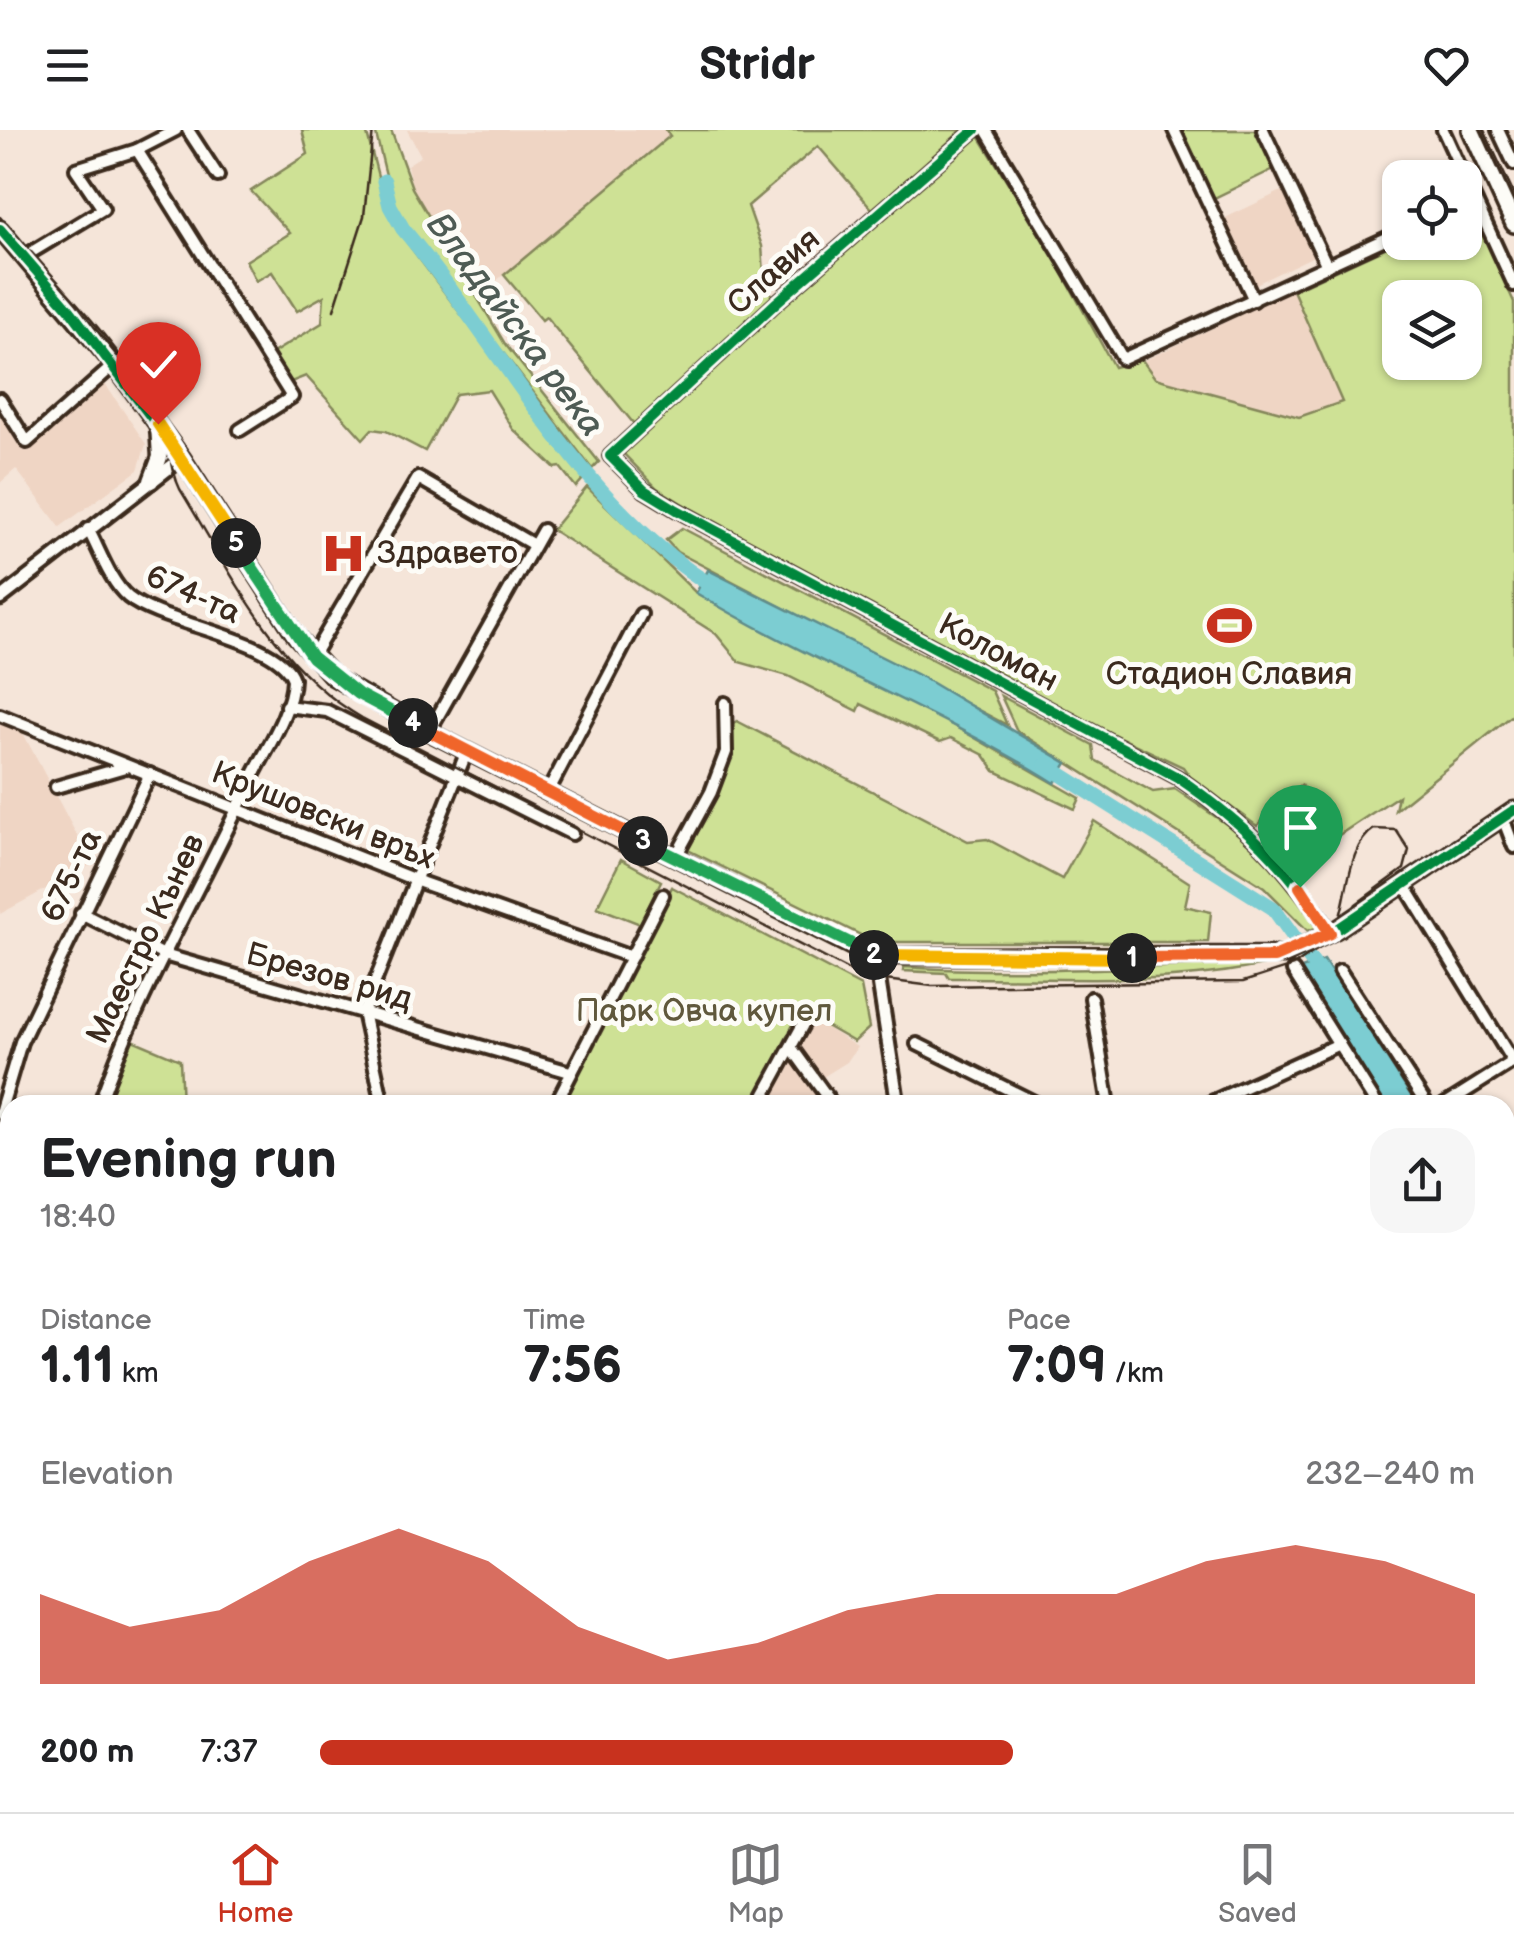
<!DOCTYPE html>
<html lang="en">
<head>
<meta charset="utf-8">
<style>
	:root { --surface:#fff; --page:#f6f6f6; --text:#202124; --muted:#757577; --line:#e0e0e0; --accent:#c8321e }
	body { margin:0; font-family:"Balsamiq Sans",sans-serif; background:var(--page); color:var(--text); height:100vh; display:flex; flex-direction:column; font-size:38px; white-space:nowrap }
	* { box-sizing:border-box; margin:0 }
	p { font-size:32px; color:var(--muted) }
	.icon { flex:none; width:55px; height:55px; fill:none; stroke:currentColor; stroke-width:2; stroke-linecap:round; stroke-linejoin:round }
	.map { position:relative; flex:1; overflow:hidden }
	.side { position:absolute; left:0px; top:965px; width:1515px; height:718px; display:flex; flex-direction:column; background:var(--surface); border-radius:30px 30px 0 0; box-shadow:0 2px 8px #0004 }
	.side>* { flex:none }
	.controls { position:absolute; left:1382px; top:30px; display:grid; gap:20px }
	.controls a { display:grid; place-items:center; width:100px; height:100px; border-radius:20px; background:var(--surface); box-shadow:0 2px 8px #0004; font-size:50px }
	.pin { position:absolute; display:grid; place-items:center; width:85px; height:85px; color:#fff; margin:-102px -42px; border-radius:50% 50% 50% 0; rotate:-45deg; box-shadow:0 0 10px #0007 }
	.pin .icon { rotate:45deg }
	.km { position:absolute; width:50px; height:50px; margin:-25px; border-radius:50%; background:#222; color:#fff; font-size:28px; line-height:50px; text-align:center }
	.round { display:grid; place-items:center; flex:none; width:105px; height:105px; border-radius:30px; background:var(--page) }
	.head { display:flex; align-items:center; justify-content:space-between; height:170px; padding:0 40px }
	h1 { font-size:55px; font-weight:700; line-height:75px }
	.figures { display:grid; grid-template-columns:repeat(3,1fr); gap:15px; height:170px; padding:10px 40px }
	.figures div { display:grid; align-content:center }
	.figures b { font-size:50px; font-weight:700 }
	.figures small { font-size:28px; font-weight:400 }
	.figures p { font-size:28px }
	.chart { height:280px; padding:20px 40px }
	.chart p { display:flex; justify-content:space-between }
	.chart svg { width:100%; height:180px; margin-top:10px; fill:var(--accent); opacity:.7 }
	ul { padding:0 40px; list-style:none; font-size:32px }
	li { display:grid; grid-template-columns:160px 120px 1fr; align-items:center; height:75px }
	li i { height:25px; border-radius:12px; background:var(--accent) }
	header { display:flex; justify-content:space-between; align-items:center; height:130px; padding:0 40px; background:var(--surface); font-size:45px; font-weight:700 }
	.menu { display:flex; justify-content:space-around; align-items:center; height:140px; border-top:2px solid var(--line); background:var(--surface); font-size:28px; color:var(--muted) }
	.menu a { display:grid; justify-items:center; gap:5px }
	.menu .active { color:var(--accent) }
	.map>svg:first-child { display:block }
	.built { fill:#efd5c4 }
	.green { fill:#cee195; stroke:#84865a; stroke-width:2.5; fill-rule:evenodd }
	.water { fill:#7bcdd2; stroke:#618c8a; stroke-width:2.5 }
	.lines { fill:none; stroke-linecap:round; stroke-linejoin:round }
	.stream { stroke:#618c8a; stroke-width:2.5 }
	.river { stroke:#7bcdd2; stroke-width:15 }
	.minor-casing { stroke:#3b2a1e; stroke-width:18 }
	.tertiary-casing { stroke:#3b2a1e; stroke-width:19 }
	.secondary-casing { stroke:#3b2a1e; stroke-width:21 }
	.primary-casing { stroke:#3b2a1e; stroke-width:22 }
	.minor { stroke:#fdfcf7; stroke-width:10 }
	.tertiary { stroke:#fdfcf7; stroke-width:11 }
	.secondary { stroke:#fdfcf7; stroke-width:14 }
	.primary { stroke:#fdfcf7; stroke-width:15 }
	.tram { stroke:#3b2a1e; stroke-width:2.5 }
	.rail { stroke:#3b2a1e; stroke-width:2.5 }
	.cycleway-casing { stroke:#fdfcf7; stroke-width:16 }
	.cycleway { stroke:#00873e; stroke-width:10 }
	.split-1-casing { stroke:#fff; stroke-width:20 }
	.split-2-casing { stroke:#fff; stroke-width:20 }
	.split-3-casing { stroke:#fff; stroke-width:20 }
	.split-4-casing { stroke:#fff; stroke-width:20 }
	.split-5-casing { stroke:#fff; stroke-width:20 }
	.split-6-casing { stroke:#fff; stroke-width:20 }
	.split-1 { stroke:#f0652b; stroke-width:12 }
	.split-2 { stroke:#f5b400; stroke-width:12 }
	.split-3 { stroke:#22a559; stroke-width:12 }
	.split-4 { stroke:#f0652b; stroke-width:12 }
	.split-5 { stroke:#22a559; stroke-width:12 }
	.split-6 { stroke:#f5b400; stroke-width:12 }
	.labels { text-anchor:middle; dominant-baseline:central; stroke-width:10; stroke-linejoin:round; paint-order:stroke }
	.street-label { font-size:32px; fill:#3b2a1e; stroke:#fdfcf7 }
	.poi-label { font-size:32px; fill:#3b2a1e; stroke:#fdfcf7; text-anchor:start }
	.park-label { font-size:32px; fill:#60583c; stroke:#fdfcf7 }
	.water-label { font-size:35px; font-style:italic; fill:#4e5b54; stroke:#fdfcf7 }
</style>
</head>
<body>
<header><svg class="icon" aria-label="menu" viewBox="0 0 24 24"><path d="M4 6h16M4 12h16M4 18h16"/></svg>Stridr<svg class="icon" aria-label="heart" viewBox="0 0 24 24"><path d="M12 20l-8-8c-3-5 5-10 8-4 3-6 11-1 8 4z"/></svg></header>
<div class="map">
<svg width="1514" height="1682" viewBox="0 0 1514 1682">
	<rect width="100%" height="100%" fill="#f5e5d9"/>
	<filter id="ink" filterUnits="userSpaceOnUse"><feTurbulence type="fractalNoise" baseFrequency=".01" numOctaves="2"/><feDisplacementMap in="SourceGraphic" scale="20" xChannelSelector="R" yChannelSelector="G"/><feConvolveMatrix kernelMatrix="1 2 1 2 8 2 1 2 1" color-interpolation-filters="sRGB"/></filter>
	<g filter="url(#ink)">
		<g class="built">
			<path d="M 407,0 L 666,0 L 670,5 L 477,167 L 412,58 L 407,35 L 421,26 Z"/>
			<path d="M 1288,58 L 1318,124 L 1254,155 L 1223,89 Z"/>
			<path d="M 1293,160 L 1342,272 L 1320,283 L 1299,287 L 1155,248 L 1143,231 Z"/>
			<path d="M 103,251 L 146,314 L 138,340 L 60,397 L 16,339 L 0,353 L 0,272 L 27,311 Z"/>
			<path d="M 0,594 L 23,603 L 92,734 L 0,784 Z"/>
			<path d="M 814,890 L 857,917 L 847,932 L 818,950 L 830,975 L 767,975 Z"/>
		</g>
		<g class="green">
			<path d="M 302,0 L 366,0 L 387,81 L 402,106 L 584,348 L 576,357 L 560,337 L 555,338 L 513,299 L 489,260 L 456,264 L 425,321 L 386,301 L 372,299 L 363,309 L 306,246 L 291,252 L 273,223 L 322,193 L 324,166 L 297,181 L 272,142 L 256,151 L 246,131 L 290,103 L 251,61 L 308,24 Z"/>
			<path d="M 375,0 L 391,0 L 412,58 L 505,214 L 599,332 L 592,339 L 405,94 L 393,74 Z"/>
			<path d="M 666,0 L 962,0 L 873,80 L 818,16 L 748,76 L 762,116 L 765,157 L 775,168 L 634,294 L 546,187 L 542,190 L 504,145 L 670,6 Z"/>
			<path d="M 1178,0 L 1260,0 L 1278,37 L 1212,69 Z"/>
			<path d="M 979,6 L 1050,120 L 1114,237 L 1142,230 L 1155,248 L 1299,287 L 1342,272 L 1293,160 L 1400,111 L 1465,112 L 1465,81 L 1471,79 L 1514,172 L 1514,584 L 1395,680 L 1398,666 L 1336,707 L 1301,655 L 1257,696 L 1191,648 L 1183,637 L 1085,591 L 683,374 L 657,358 L 622,322 L 778,178 ZM 1400,168 L 1465,168 L 1465,232 L 1400,232 Z"/>
			<path d="M 587,357 L 696,463 L 926,580 L 1080,668 L 1075,679 L 995,641 L 984,625 L 951,608 L 940,612 L 861,574 L 858,581 L 788,546 L 739,532 L 716,504 L 552,400 Z"/>
			<path d="M 682,398 L 992,561 L 1007,595 L 677,422 L 666,410 Z"/>
			<path d="M 1001,566 L 1093,615 L 1095,630 L 1153,662 L 1175,659 L 1229,696 L 1276,738 L 1320,796 L 1308,801 L 1264,757 L 1017,601 Z"/>
			<path d="M 737,591 L 968,711 L 987,709 L 1062,749 L 1094,691 L 1190,753 L 1185,776 L 1211,782 L 1208,812 L 885,812 L 863,806 L 684,718 L 714,663 L 728,596 Z"/>
			<path d="M 621,729 L 661,751 L 640,794 L 597,777 Z"/>
			<path d="M 672,757 L 861,856 L 869,898 L 854,912 L 800,881 L 752,975 L 560,975 Z"/>
			<path d="M 1268,834 C 1165,857 1054,847 949,848 L 946,843 L 903,841 L 904,837 C 1024,845 1147,836 1268,834 Z"/>
			<path d="M 123,906 L 180,930 L 182,975 L 99,975 Z"/>
			<path d="M 10,1408 L 10,1672 L 175,1673 L 179,1682 L 0,1682 L 0,1411 Z"/>
			<path d="M 703,1673 L 874,1673 L 874,1682 L 706,1682 Z"/>
		</g>
		<g class="water">
			<path d="M 708,440 L 922,547 L 1067,633 L 1055,653 C 940,581 812,533 696,463 Z"/>
			<path d="M 1324,830 L 1417,975 L 1385,975 L 1299,840 Z"/>
		</g>
		<g class="lines">
			<path class="stream" d="M 1246,1682 L 1250,1672"/>
			<g class="river">
				<path d="M 384,51 L 390,76 L 403,99 C 503,217 581,378 717,459"/>
				<path d="M 1046,635 L 1273,778 L 1324,849"/>
			</g>
			<defs>
				<g id="minor">
					<path d="M 188,0 L 218,46"/>
					<path d="M 975,0 L 777,172 L 610,326 L 644,360 L 677,380 L 1177,647 C 1246,694 1285,734 1331,803"/>
					<path d="M 986,0 L 1123,229 L 1400,102"/>
					<path d="M 1174,0 L 1254,170"/>
					<path d="M 1263,0 L 1327,136"/>
					<path d="M 1443,0 L 1465,48"/>
					<path d="M 1498,0 L 1514,34"/>
					<path d="M 137,20 L 292,267 L 240,300"/>
					<path d="M 1465,48 L 1514,155"/>
					<path d="M 25,126 L 103,79 L 76,39 L 137,20 L 176,0"/>
					<path d="M 0,269 L 27,312 L 114,235"/>
					<path d="M 88,399 C 99,419 110,452 128,467 C 162,495 279,508 293,549 C 292,582 266,619 252,648 C 201,758 139,861 99,975"/>
					<path d="M 312,527 L 418,348 L 532,414"/>
					<path d="M 286,576 L 327,581 L 572,704"/>
					<path d="M 0,585 L 423,753 L 631,827"/>
					<path d="M 429,602 L 543,400"/>
					<path d="M 56,657 L 125,637"/>
					<path d="M 548,662 L 641,484"/>
					<path d="M 1503,688 L 1514,717"/>
					<path d="M 675,728 L 711,662 L 726,622 L 725,573"/>
					<path d="M 1404,754 L 1513,932"/>
					<path d="M 81,783 L 164,825 L 570,942"/>
					<path d="M 1293,841 L 1377,975"/>
					<path d="M 1340,841 L 1427,975"/>
					<path d="M 1091,868 L 1109,975"/>
					<path d="M 917,914 L 1040,975"/>
					<path d="M 791,917 L 833,975"/>
					<path d="M 383,975 L 363,882 L 467,621"/>
					<path d="M 555,975 L 663,765"/>
					<path d="M 759,975 L 807,887"/>
					<path d="M 1205,975 L 1339,914"/>
					<path d="M 1444,975 L 1514,931"/>
					<path d="M 0,983 L 21,912 L 150,644"/>
					<path d="M 0,1090 L 10,1087"/>
					<path d="M 1505,1097 L 1514,1111"/>
					<path d="M 0,1190 L 10,1187"/>
					<path d="M 0,1282 L 10,1284"/>
					<path d="M 0,1404 L 10,1401"/>
					<path d="M 184,1672 L 187,1682"/>
					<path d="M 389,1672 L 392,1682"/>
					<path d="M 558,1672 L 560,1682"/>
					<path d="M 953,1672 L 959,1682"/>
					<path d="M 308,1682 L 331,1672"/>
					<path d="M 874,1682 L 874,1672"/>
				</g>
				<g id="tertiary">
					<path d="M 0,469 L 182,328"/>
					<path d="M 875,826 L 898,975"/>
					<path d="M 1405,1672 L 1410,1682"/>
					<path d="M 1050,1682 L 1050,1672"/>
					<path d="M 1058,1682 L 1058,1672"/>
				</g>
				<g id="secondary">
					<path d="M 0,99 L 114,235 L 182,328 L 296,506 L 333,547 L 429,602 L 858,820 L 896,826 L 1284,825 L 1336,800 L 1514,680"/>
					<path d="M 151,351 L 160,327 L 158,295"/>
				</g>
				<path id="primary" d="M 1471,0 L 1514,94"/>
			</defs>
			<use href="#minor" class="minor-casing"/>
			<use href="#tertiary" class="tertiary-casing"/>
			<use href="#secondary" class="secondary-casing"/>
			<use href="#primary" class="primary-casing"/>
			<use href="#minor" class="minor"/>
			<use href="#tertiary" class="tertiary"/>
			<use href="#secondary" class="secondary"/>
			<use href="#primary" class="primary"/>
			<g class="tram">
				<path d="M 1484,0 L 1514,65"/>
				<path d="M 0,87 C 55,150 119,213 161,286 C 173,308 168,335 180,359 C 231,442 275,538 362,588 L 862,847 L 932,856 L 1243,852 L 1293,836 L 1514,688"/>
				<path d="M 1334,804 C 1349,774 1345,717 1374,699 L 1396,700 L 1409,720 L 1404,739 L 1356,774 L 1339,803"/>
			</g>
			<path class="rail" d="M 334,180 L 364,86 L 373,0"/>
			<defs>
				<g id="cycleway">
					<path d="M 975,0 L 777,172 L 610,326 L 644,360 L 677,380 L 1177,647 C 1246,694 1285,734 1331,803"/>
					<path d="M 0,99 L 70,180 L 157,295"/>
					<path d="M 1336,800 L 1514,680"/>
				</g>
			</defs>
			<use href="#cycleway" class="cycleway-casing"/>
			<use href="#cycleway" class="cycleway"/>
		</g>
	</g>
	<g class="lines" filter="url(#ink)">
		<defs>
			<path id="split-1" d="M 1132,828 L 1274,827 L 1330,803 L 1300,757"/>
			<path id="split-2" d="M 874,825 L 1132,828"/>
			<path id="split-3" d="M 643,711 L 874,825"/>
			<path id="split-4" d="M 413,593 L 643,711"/>
			<path id="split-5" d="M 236,413 L 312,527 L 358,564 L 413,593"/>
			<path id="split-6" d="M 158,294 L 236,413"/>
		</defs>
		<use href="#split-1" class="split-1-casing"/>
		<use href="#split-2" class="split-2-casing"/>
		<use href="#split-3" class="split-3-casing"/>
		<use href="#split-4" class="split-4-casing"/>
		<use href="#split-5" class="split-5-casing"/>
		<use href="#split-6" class="split-6-casing"/>
		<use href="#split-1" class="split-1"/>
		<use href="#split-2" class="split-2"/>
		<use href="#split-3" class="split-3"/>
		<use href="#split-4" class="split-4"/>
		<use href="#split-5" class="split-5"/>
		<use href="#split-6" class="split-6"/>
	</g>
	<defs>
		<symbol id="hospital-bare" viewBox="-9 -9 18 18"><path d="M-5-5h3v3.5h4V-5h3V5h-3V1.5h-4V5h-3Z" fill="#c8321e" stroke="#fdfcf7" stroke-width="2.5" paint-order="stroke"/></symbol>
		<symbol id="stadium-bare" viewBox="-9 -9 18 18"><path d="M0-5a6.5 5 0 1 0 0 10a6.5 5 0 1 0 0-10ZM-3.5-1.8h7v3.6h-7Z" fill="#c8321e" stroke="#fdfcf7" stroke-width="2.5" paint-order="stroke"/></symbol>
	</defs>
	<g fill-rule="evenodd">
		<use href="#hospital-bare" x="312" y="392" width="63" height="63"/>
		<use href="#stadium-bare" x="1198" y="464" width="63" height="63"/>
	</g>
	<g class="labels">
		<g class="street-label">
			<text transform="translate(774 142) rotate(-42)">Славия</text>
			<text transform="translate(193 465) rotate(24)">674-та</text>
			<text transform="translate(998 523) rotate(28)">Коломан</text>
			<text transform="translate(323 686) rotate(22)">Крушовски връх</text>
			<text transform="translate(72 746) rotate(-64)">675-та</text>
			<text transform="translate(146 809) rotate(-64)">Маестро Кънев</text>
			<text transform="translate(329 847) rotate(16)">Брезов рид</text>
		</g>
		<g class="poi-label">
			<text x="377" y="423">Здравето</text>
			<text x="1229" y="544" text-anchor="middle">Стадион Славия</text>
		</g>
		<g class="park-label">
			<text x="704" y="881">Парк Овча купел</text>
		</g>
		<g class="water-label">
			<text transform="translate(515 195) rotate(53)">Владайска река</text>
		</g>
	</g>
</svg>
<div class="controls">
<a><svg class="icon" aria-label="locate" viewBox="0 0 24 24"><circle cx="12" cy="12" r="6"/><path d="M12 2v4M12 18v4M2 12h4M18 12h4"/></svg></a>
<a><svg class="icon" aria-label="layers" viewBox="0 0 24 24"><path d="M12 4l9 5-9 5-9-5zM3 14l9 5 9-5"/></svg></a>
</div>
<div class="pin" style="left:1300px;top:757px;background:#1e9e55"><svg class="icon" aria-label="arrive" viewBox="0 0 24 24"><path d="M6 21V4h12l-3 4 3 4H6"/></svg></div>
<div class="pin" style="left:158px;top:294px;background:#d93025"><svg class="icon" aria-label="check" viewBox="0 0 24 24"><path d="M5 12l5 5 9-10"/></svg></div>
<b class="km" style="left:1132px;top:828px">1</b>
<b class="km" style="left:874px;top:825px">2</b>
<b class="km" style="left:643px;top:711px">3</b>
<b class="km" style="left:413px;top:593px">4</b>
<b class="km" style="left:236px;top:413px">5</b>
<section class="side">
<div class="head"><div><h1>Evening run</h1><p>18:40</p></div><a class="round"><svg class="icon" aria-label="share" viewBox="0 0 24 24"><path d="M12 15V3M7 8l5-5 5 5M5 13v7h14v-7"/></svg></a></div>
<div class="figures">
<div><p>Distance</p><b>1.11<small> km</small></b></div>
<div><p>Time</p><b>7:56</b></div>
<div><p>Pace</p><b>7:09<small> /km</small></b></div>
</div>
<div class="chart"><p><span>Elevation</span>232–240 m</p>
<svg viewBox="0 0 160 44" preserveAspectRatio="none"><path d="M0 44V22L10 30L20 26L30 14L40 6L50 14L60 30L70 38L80 34L90 26L100 22L110 22L120 22L130 14L140 10L150 14L160 22V44z"/></svg>
</div>
<ul>
<li><b>200 m</b>7:37<i style="width:60%"></i></li>
</ul>
</section>
</div>
<nav class="menu">
<a class="active"><svg class="icon" aria-label="home" viewBox="0 0 24 24"><path d="M3 11l9-7 9 7M6 9v11h12V9"/></svg>Home</a>
<a><svg class="icon" aria-label="map" viewBox="0 0 24 24"><path d="M3 6l6-2 6 2 6-2v14l-6 2-6-2-6 2zM9 4v14M15 6v14"/></svg>Map</a>
<a><svg class="icon" aria-label="saved" viewBox="0 0 24 24"><path d="M7 4h10v16l-5-4-5 4z"/></svg>Saved</a>
</nav>
</body>
</html>
